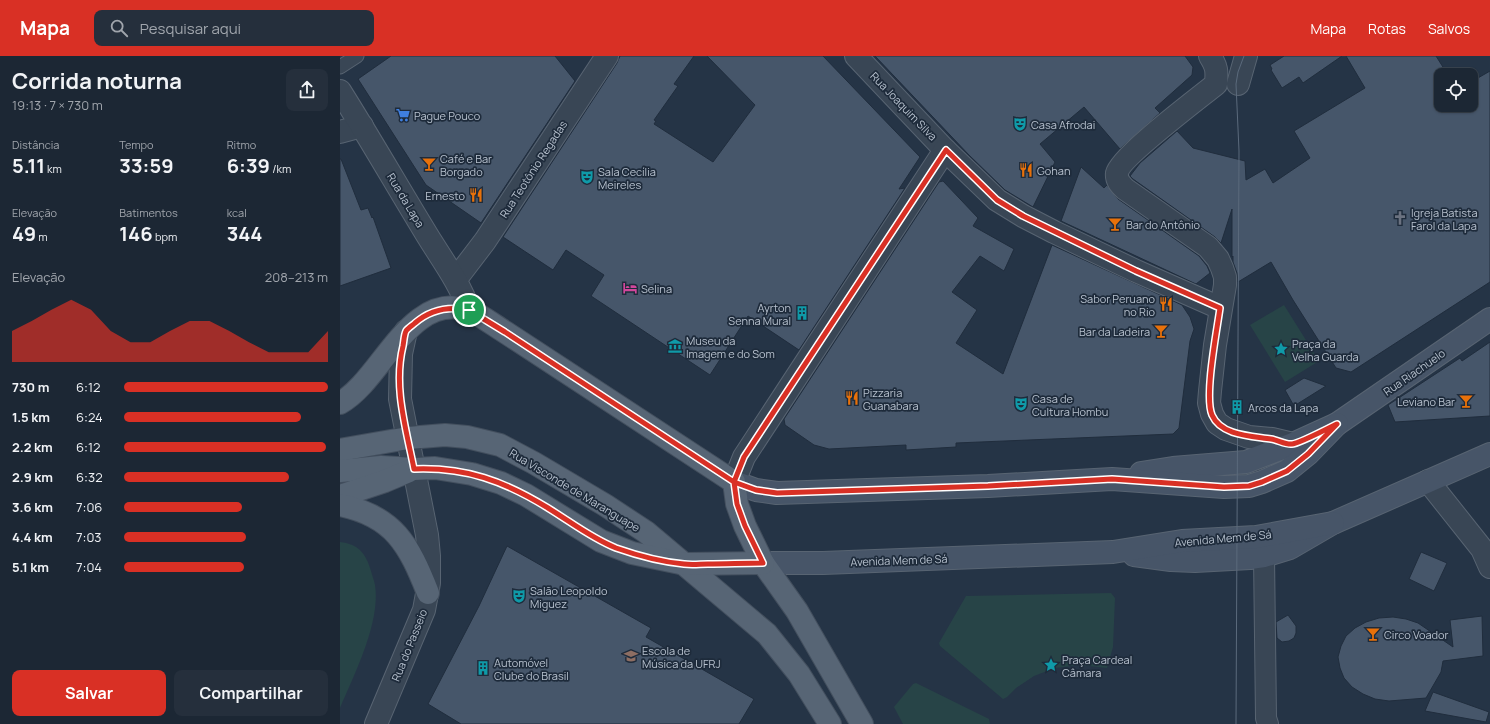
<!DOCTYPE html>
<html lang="pt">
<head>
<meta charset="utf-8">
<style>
	:root { --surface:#1c2734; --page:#252f3c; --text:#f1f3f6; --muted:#a0a5ac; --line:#3a444f; --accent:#d93025 }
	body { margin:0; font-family:Manrope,sans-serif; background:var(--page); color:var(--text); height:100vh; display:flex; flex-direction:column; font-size:15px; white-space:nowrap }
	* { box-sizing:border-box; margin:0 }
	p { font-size:13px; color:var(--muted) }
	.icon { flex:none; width:22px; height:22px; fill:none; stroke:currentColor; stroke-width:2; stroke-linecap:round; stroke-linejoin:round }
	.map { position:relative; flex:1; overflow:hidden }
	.sheet { display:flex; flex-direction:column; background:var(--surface); width:340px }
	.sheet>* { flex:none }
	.controls { position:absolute; left:1094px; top:12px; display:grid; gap:8px }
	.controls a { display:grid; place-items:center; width:44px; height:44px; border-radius:8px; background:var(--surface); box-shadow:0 1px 3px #0004,0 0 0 1px var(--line); font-size:20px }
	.pin { position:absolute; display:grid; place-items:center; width:34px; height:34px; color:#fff; margin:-17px; border:2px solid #fff; border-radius:50%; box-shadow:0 1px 4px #0007 }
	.round { display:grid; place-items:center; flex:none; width:42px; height:42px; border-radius:8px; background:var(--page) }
	.head { display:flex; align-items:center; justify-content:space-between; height:68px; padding:0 12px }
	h1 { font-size:22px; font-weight:700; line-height:30px }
	.metrics { display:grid; grid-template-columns:repeat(3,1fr); gap:6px; height:68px; padding:4px 12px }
	.metrics div { display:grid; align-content:center }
	.metrics b { font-size:20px; font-weight:700 }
	.metrics small { font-size:11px; font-weight:400 }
	.metrics p { font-size:11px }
	.chart { height:112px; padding:8px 12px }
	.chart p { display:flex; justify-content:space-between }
	.chart svg { width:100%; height:72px; margin-top:4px; fill:var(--accent); opacity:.7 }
	.primary-button { display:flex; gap:8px; margin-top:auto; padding:8px 12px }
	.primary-button a { flex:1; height:46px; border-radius:8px; background:var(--accent); color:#fff; font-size:16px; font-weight:700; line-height:46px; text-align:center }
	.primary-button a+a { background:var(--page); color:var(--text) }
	ul { padding:0 12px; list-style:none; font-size:13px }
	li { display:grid; grid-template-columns:64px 48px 1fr; align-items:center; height:30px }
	li i { height:10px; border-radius:5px; background:var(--accent) }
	header { display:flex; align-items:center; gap:24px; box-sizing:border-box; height:56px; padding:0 20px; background:var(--accent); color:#fff }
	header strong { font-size:19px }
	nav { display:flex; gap:22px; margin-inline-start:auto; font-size:14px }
	.search { width:280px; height:36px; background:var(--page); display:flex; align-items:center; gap:10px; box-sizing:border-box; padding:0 14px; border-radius:8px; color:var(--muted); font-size:15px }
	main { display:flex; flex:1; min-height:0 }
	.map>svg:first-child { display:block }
	.green { fill:#274447 }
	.building { fill:#46566a; stroke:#202d3d }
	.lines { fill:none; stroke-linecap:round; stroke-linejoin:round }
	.service-casing { stroke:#586472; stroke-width:15 }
	.pedestrian-casing { stroke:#586472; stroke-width:22 }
	.minor-casing { stroke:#586472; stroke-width:24 }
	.tertiary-casing { stroke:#586472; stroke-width:24 }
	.secondary-casing { stroke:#586472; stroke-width:24 }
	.primary-casing { stroke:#434f5e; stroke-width:24 }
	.service { stroke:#394655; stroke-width:13 }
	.pedestrian { stroke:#394655; stroke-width:20 }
	.minor { stroke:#394655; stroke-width:22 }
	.tertiary { stroke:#394655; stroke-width:22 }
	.secondary { stroke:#475568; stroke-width:22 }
	.primary { stroke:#576575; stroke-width:22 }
	.tram { stroke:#5b6a7c; stroke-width:1 }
	.route-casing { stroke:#fff; stroke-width:8 }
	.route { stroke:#d93025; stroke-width:5 }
	.labels { text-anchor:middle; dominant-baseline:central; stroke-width:3.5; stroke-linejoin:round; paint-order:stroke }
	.street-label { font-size:11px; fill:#b7c1ce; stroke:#1e2b3b }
	.poi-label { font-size:11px; fill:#b7c1ce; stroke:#1e2b3b; text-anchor:start }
</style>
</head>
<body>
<header>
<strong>Mapa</strong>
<div class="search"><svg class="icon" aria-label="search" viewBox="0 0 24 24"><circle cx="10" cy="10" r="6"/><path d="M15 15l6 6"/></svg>Pesquisar aqui</div>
<nav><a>Mapa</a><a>Rotas</a><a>Salvos</a></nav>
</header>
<main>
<section class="sheet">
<div class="head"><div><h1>Corrida noturna</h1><p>19:13 · 7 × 730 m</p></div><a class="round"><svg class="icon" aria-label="share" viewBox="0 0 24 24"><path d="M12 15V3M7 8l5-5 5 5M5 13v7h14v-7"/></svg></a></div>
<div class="metrics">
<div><p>Distância</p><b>5.11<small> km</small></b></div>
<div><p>Tempo</p><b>33:59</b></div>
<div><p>Ritmo</p><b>6:39<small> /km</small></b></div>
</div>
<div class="metrics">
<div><p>Elevação</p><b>49<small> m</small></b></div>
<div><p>Batimentos</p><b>146<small> bpm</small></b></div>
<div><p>kcal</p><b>344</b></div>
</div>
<div class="chart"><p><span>Elevação</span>208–213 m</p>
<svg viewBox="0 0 160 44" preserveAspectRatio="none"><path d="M0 44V25L10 19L20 12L30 6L40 12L50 25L60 32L70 32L80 25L90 19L100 19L110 25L120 32L130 38L140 38L150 38L160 25V44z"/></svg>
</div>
<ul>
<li><b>730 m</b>6:12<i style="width:100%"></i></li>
<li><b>1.5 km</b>6:24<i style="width:87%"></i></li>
<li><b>2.2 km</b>6:12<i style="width:99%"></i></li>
<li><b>2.9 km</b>6:32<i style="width:81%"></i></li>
<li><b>3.6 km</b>7:06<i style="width:58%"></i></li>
<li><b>4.4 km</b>7:03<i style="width:60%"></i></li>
<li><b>5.1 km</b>7:04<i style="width:59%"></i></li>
</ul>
<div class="primary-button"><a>Salvar</a><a>Compartilhar</a></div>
</section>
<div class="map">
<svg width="1150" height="668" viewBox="0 0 1150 668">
	<rect width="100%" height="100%" fill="#253446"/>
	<g class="green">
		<path d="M 944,249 L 979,305 L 945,326 L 910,269 Z"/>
		<path d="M 0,486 C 18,488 26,497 31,515 C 32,519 34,524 35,529 C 41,566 14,619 0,652 Z"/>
		<path d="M 771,537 L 775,542 L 773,591 L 767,612 L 740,609 L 715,612 L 694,620 L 676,632 L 667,641 L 663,643 L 600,590 L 599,587 L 626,540 Z"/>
		<path d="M 576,627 L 649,663 L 650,668 L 563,668 L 554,651 L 573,628 Z"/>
	</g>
	<g class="building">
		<path d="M 51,0 L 215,0 L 235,25 L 141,167 L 86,129 L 18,23 Z"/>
		<path d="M 280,0 L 354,0 L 334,28 L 338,30 L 314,64 L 316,65 L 314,68 L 373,106 L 415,49 L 367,0 L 483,0 L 580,101 L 559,133 L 565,132 L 459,294 L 408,260 L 370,319 L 251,240 L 264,219 L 226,194 L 213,214 L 163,181 L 277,7 Z"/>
		<path d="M 535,0 L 845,0 L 853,11 L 852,19 L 815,52 L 820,57 L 780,93 L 744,51 L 700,88 L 715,106 L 693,151 L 665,134 L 629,99 Z"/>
		<path d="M 944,0 L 1002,0 L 963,27 L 959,21 L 942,32 L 931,14 L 932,13 L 930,9 Z"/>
		<path d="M 1006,0 L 1096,0 L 1108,19 L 1101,19 L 1101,49 L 1131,49 L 1131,26 L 1150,15 L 1150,226 L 1011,316 L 996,312 L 953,244 L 931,206 L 898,226 L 897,217 L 893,206 L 893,200 L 892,201 L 892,153 L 881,187 L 875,181 L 793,123 L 790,120 L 800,107 L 837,75 L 853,92 L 905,105 L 906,124 L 925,113 L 933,127 L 970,102 L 954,75 L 1025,32 Z"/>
		<path d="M 0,103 L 1,103 L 21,154 L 28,152 L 32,162 L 33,161 L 51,212 L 0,230 Z"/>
		<path d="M 741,111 L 764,132 L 767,129 L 778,143 L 859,200 L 867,210 L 870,217 L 856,228 L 721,165 Z"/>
		<path d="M 603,125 L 638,162 L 633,170 L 674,193 L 664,215 L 640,200 L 612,236 L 637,254 L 616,287 L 663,318 L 712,189 L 842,249 L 850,261 L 854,273 L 850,285 L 839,372 L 833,378 L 616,387 L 616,391 L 566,394 L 566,389 L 489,393 L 474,389 L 445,369 L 444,363 L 599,126 Z"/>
		<path d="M 1150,286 L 1150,360 L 1055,366 L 1048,349 L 1120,302 L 1122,305 Z"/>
		<path d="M 964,322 L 986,330 L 954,350 L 945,334 Z"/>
		<path d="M 167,490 L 311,572 L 306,581 L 414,643 L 399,668 L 121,668 L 88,648 L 139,550 Z"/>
		<path d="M 1081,496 L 1107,507 L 1094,535 L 1069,523 Z"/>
		<path d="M 948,559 L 956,570 L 956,577 L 954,582 L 949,585 L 942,586 L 937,582 L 936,566 Z"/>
		<path d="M 1142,560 L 1143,600 L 1103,605 L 1101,616 L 1086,642 L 1049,645 L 1035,643 L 1023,638 L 1012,631 L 1004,622 L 1000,612 L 998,601 L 1001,590 L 1006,580 L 1015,572 L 1026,566 L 1039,562 L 1053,561 L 1066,563 L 1078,567 L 1113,591 L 1110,564 Z"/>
		<path d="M 1093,636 L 1149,656 L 1146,666 L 1085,655 Z"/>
	</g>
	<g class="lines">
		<defs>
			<path id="service" d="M 0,11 L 17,0"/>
			<path id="pedestrian" d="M 924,500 L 926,662 L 928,668"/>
			<g id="minor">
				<path d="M 516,0 L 605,94 L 657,144 L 683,160 L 714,176 L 796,215 L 880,252"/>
				<path d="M 870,0 C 877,11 877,15 876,28 C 859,42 780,101 777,117 C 776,124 780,128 785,133 L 868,191 L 878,203 L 882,212 L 885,221 L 885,229 L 875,289 L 870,335 L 869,347 L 872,358 L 877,367 L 886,373 L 909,381 L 932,383 L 953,388"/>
				<path d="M 898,28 L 906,0"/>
				<path d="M 0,76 L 22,70"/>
				<path d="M 116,223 L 145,185 L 267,0"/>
				<path d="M 1088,425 L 1142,493 L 1150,511"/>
				<path d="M 394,426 L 404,401 L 605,94"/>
			</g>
			<g id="tertiary">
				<path d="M 0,35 C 29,81 56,128 84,174 C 100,201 119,225 129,254"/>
				<path d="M 36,668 L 84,554 L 89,527 L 89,500 L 87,479 L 60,343 L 61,298 L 66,275"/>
			</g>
			<g id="secondary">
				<path d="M 801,417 L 833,412 L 906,406 L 953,388 L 997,368 L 1150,263"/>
				<path d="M 394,426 L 416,434 L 437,437 L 648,430 L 772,423 L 884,431 L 909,430 L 922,426 L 947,415 L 968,398 L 997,368"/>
				<path d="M 794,499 L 831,504 L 855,505 L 910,502 L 924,500 L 950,492 L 993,467 L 1150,398"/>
				<path d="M 423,507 L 483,507 L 773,496 L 842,485 L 916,481 L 993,467"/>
			</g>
			<g id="primary">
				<path d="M 0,347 C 42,324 69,235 128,254 C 138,257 155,270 165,276 L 394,426 L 397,448 L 405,470 L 423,507 L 457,555 L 522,668"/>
				<path d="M 0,394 L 68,382 L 105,379 L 127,381 L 160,389 L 194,407 L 265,449 L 306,476 L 427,578 L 459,618 L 490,668"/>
				<path d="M 0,415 L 41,411 L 74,413 L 95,412 L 132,418 L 161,427 L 186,439 L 261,485 L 292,497 L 345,508 L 423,507"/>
				<path d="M 0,440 L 45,425 L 69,415"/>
				<path d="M 0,449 C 54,460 69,489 88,537"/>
			</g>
		</defs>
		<use href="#service" class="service-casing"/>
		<use href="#pedestrian" class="pedestrian-casing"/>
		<use href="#minor" class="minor-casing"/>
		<use href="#tertiary" class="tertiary-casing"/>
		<use href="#secondary" class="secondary-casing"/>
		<use href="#primary" class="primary-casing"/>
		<use href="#service" class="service"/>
		<use href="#pedestrian" class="pedestrian"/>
		<use href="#minor" class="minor"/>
		<use href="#tertiary" class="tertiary"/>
		<use href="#secondary" class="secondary"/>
		<use href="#primary" class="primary"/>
		<path class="tram" d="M 896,668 L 899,95 L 896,28 L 898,16 L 904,0"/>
	</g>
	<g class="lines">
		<defs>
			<path id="route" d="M 129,254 C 109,250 91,253 75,267 C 73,269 68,272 66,275 C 64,279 64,285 63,290 C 53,331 66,372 74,413 C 126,411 164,425 208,452 C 231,466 251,482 276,492 C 296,499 322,506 344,508 C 352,509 360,508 368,508 C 386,508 404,507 423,507 L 405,470 L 397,448 L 394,426 L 416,434 L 437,437 L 648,430 L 772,423 L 884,431 L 909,430 L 922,426 L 947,415 L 968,398 L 997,368 C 989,372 958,388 952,388 C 946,389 938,384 931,383 C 912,380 881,380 872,359 C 864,340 877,274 880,252 L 796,215 L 683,160 L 657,144 L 606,94 L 404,401 L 394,426 L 165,276 L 129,254"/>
		</defs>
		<use href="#route" class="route-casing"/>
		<use href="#route" class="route"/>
	</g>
	<defs>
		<symbol id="supermarket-bare" viewBox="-9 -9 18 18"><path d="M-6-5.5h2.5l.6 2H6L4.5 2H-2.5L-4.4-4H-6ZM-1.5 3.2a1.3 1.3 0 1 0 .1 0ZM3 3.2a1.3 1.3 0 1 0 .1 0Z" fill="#3f7fe0" stroke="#1e2b3b" stroke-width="2.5" paint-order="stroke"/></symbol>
		<symbol id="theatre-bare" viewBox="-9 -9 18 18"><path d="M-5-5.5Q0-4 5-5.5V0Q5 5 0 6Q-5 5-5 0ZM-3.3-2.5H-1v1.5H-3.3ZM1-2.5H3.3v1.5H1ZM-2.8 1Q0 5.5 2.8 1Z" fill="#0f9aa8" stroke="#1e2b3b" stroke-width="2.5" paint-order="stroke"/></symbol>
		<symbol id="bar-bare" viewBox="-9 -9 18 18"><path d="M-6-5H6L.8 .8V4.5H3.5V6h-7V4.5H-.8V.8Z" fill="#e8710a" stroke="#1e2b3b" stroke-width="2.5" paint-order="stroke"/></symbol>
		<symbol id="restaurant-bare" viewBox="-9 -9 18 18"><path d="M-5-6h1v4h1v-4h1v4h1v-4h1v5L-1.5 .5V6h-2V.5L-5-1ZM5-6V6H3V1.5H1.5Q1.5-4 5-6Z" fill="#e8710a" stroke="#1e2b3b" stroke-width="2.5" paint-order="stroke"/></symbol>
		<symbol id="church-bare" viewBox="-9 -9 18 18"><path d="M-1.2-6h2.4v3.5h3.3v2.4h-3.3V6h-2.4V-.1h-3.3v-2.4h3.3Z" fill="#6b7280" stroke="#1e2b3b" stroke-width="2.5" paint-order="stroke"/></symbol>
		<symbol id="hotel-bare" viewBox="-9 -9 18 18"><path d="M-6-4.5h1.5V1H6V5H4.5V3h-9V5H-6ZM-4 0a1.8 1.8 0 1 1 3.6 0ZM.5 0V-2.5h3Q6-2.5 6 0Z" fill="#d1479c" stroke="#1e2b3b" stroke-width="2.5" paint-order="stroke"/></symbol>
		<symbol id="building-bare" viewBox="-9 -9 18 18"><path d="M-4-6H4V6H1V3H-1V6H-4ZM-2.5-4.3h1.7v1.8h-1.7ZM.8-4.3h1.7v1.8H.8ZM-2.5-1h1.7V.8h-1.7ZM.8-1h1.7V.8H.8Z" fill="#0f9aa8" stroke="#1e2b3b" stroke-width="2.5" paint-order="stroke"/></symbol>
		<symbol id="museum-bare" viewBox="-9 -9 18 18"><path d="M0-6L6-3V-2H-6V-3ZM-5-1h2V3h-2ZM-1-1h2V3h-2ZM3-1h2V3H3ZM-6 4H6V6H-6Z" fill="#0f9aa8" stroke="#1e2b3b" stroke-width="2.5" paint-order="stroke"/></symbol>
		<symbol id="sight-bare" viewBox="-9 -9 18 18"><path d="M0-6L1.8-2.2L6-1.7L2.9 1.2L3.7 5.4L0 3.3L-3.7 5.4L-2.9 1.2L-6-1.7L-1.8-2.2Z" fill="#0f9aa8" stroke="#1e2b3b" stroke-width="2.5" paint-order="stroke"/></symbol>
		<symbol id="university-bare" viewBox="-9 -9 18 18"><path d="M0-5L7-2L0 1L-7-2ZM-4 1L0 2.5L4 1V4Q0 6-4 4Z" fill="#8d6e63" stroke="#1e2b3b" stroke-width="2.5" paint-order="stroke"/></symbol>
	</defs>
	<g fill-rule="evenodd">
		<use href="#supermarket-bare" x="53" y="49" width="20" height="20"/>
		<use href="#theatre-bare" x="670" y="58" width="20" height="20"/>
		<use href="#bar-bare" x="79" y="98" width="20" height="20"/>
		<use href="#restaurant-bare" x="676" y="104" width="20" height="20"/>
		<use href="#theatre-bare" x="237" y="111" width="20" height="20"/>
		<use href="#restaurant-bare" x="126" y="129" width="20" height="20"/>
		<use href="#church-bare" x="1050" y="152" width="20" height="20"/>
		<use href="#bar-bare" x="765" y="158" width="20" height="20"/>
		<use href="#hotel-bare" x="280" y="222" width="20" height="20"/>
		<use href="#restaurant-bare" x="816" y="238" width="20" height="20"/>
		<use href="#building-bare" x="452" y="247" width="20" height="20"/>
		<use href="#bar-bare" x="811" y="265" width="20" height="20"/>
		<use href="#museum-bare" x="325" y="280" width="20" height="20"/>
		<use href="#sight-bare" x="931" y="283" width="20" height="20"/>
		<use href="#restaurant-bare" x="502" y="332" width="20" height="20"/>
		<use href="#bar-bare" x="1116" y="335" width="20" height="20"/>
		<use href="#theatre-bare" x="671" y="338" width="20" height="20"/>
		<use href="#building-bare" x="887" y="341" width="20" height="20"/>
		<use href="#theatre-bare" x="169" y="530" width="20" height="20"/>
		<use href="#bar-bare" x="1023" y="568" width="20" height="20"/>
		<use href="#university-bare" x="281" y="590" width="20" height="20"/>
		<use href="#sight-bare" x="701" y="599" width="20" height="20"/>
		<use href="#building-bare" x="133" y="602" width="20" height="20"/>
	</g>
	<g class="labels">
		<g class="street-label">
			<text transform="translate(564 50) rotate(46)">Rua Joaquim Silva</text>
			<text transform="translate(193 113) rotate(-57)">Rua Teotônio Regadas</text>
			<text transform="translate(66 144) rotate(59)">Rua da Lapa</text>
			<text transform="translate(1074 316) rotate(-35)">Rua Riachuelo</text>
			<text transform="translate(235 434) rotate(31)">Rua Visconde de Maranguape</text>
			<text transform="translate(883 482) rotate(-5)">Avenida Mem de Sá</text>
			<text transform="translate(559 504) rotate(-2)">Avenida Mem de Sá</text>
			<text transform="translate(69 589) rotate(-68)">Rua do Passeio</text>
		</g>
		<g class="poi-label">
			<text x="74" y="59">Pague Pouco</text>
			<text x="691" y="68">Casa Afrodai</text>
			<text x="100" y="102">Café e Bar<tspan x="100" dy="13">Borgado</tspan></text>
			<text x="697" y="114">Gohan</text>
			<text x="258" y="115">Sala Cecília<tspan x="258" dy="13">Meireles</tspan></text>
			<text x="125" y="139" text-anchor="end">Ernesto</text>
			<text x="1071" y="156">Igreja Batista<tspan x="1071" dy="13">Farol da Lapa</tspan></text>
			<text x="786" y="168">Bar do Antônio</text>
			<text x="301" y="232">Selina</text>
			<text x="815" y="242" text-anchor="end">Sabor Peruano<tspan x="815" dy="13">no Rio</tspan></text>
			<text x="451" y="251" text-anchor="end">Ayrton<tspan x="451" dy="13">Senna Mural</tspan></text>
			<text x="810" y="275" text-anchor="end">Bar da Ladeira</text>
			<text x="346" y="284">Museu da<tspan x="346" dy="13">Imagem e do Som</tspan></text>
			<text x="952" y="287">Praça da<tspan x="952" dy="13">Velha Guarda</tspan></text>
			<text x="523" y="336">Pizzaria<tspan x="523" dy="13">Guanabara</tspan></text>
			<text x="692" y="342">Casa de<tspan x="692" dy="13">Cultura Hombu</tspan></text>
			<text x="1115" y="345" text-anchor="end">Leviano Bar</text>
			<text x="908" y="351">Arcos da Lapa</text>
			<text x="190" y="534">Salão Leopoldo<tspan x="190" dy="13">Miguez</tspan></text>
			<text x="1044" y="578">Circo Voador</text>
			<text x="302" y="594">Escola de<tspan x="302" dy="13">Música da UFRJ</tspan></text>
			<text x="722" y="603">Praça Cardeal<tspan x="722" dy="13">Câmara</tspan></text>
			<text x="154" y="606">Automóvel<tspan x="154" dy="13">Clube do Brasil</tspan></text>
		</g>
	</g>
</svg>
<div class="controls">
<a><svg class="icon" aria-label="locate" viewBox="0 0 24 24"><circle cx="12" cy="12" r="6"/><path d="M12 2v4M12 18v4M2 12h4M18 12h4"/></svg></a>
</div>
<div class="pin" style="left:129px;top:254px;background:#1e9e55"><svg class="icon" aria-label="arrive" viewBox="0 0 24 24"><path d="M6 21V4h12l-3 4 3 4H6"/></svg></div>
</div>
</main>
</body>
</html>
